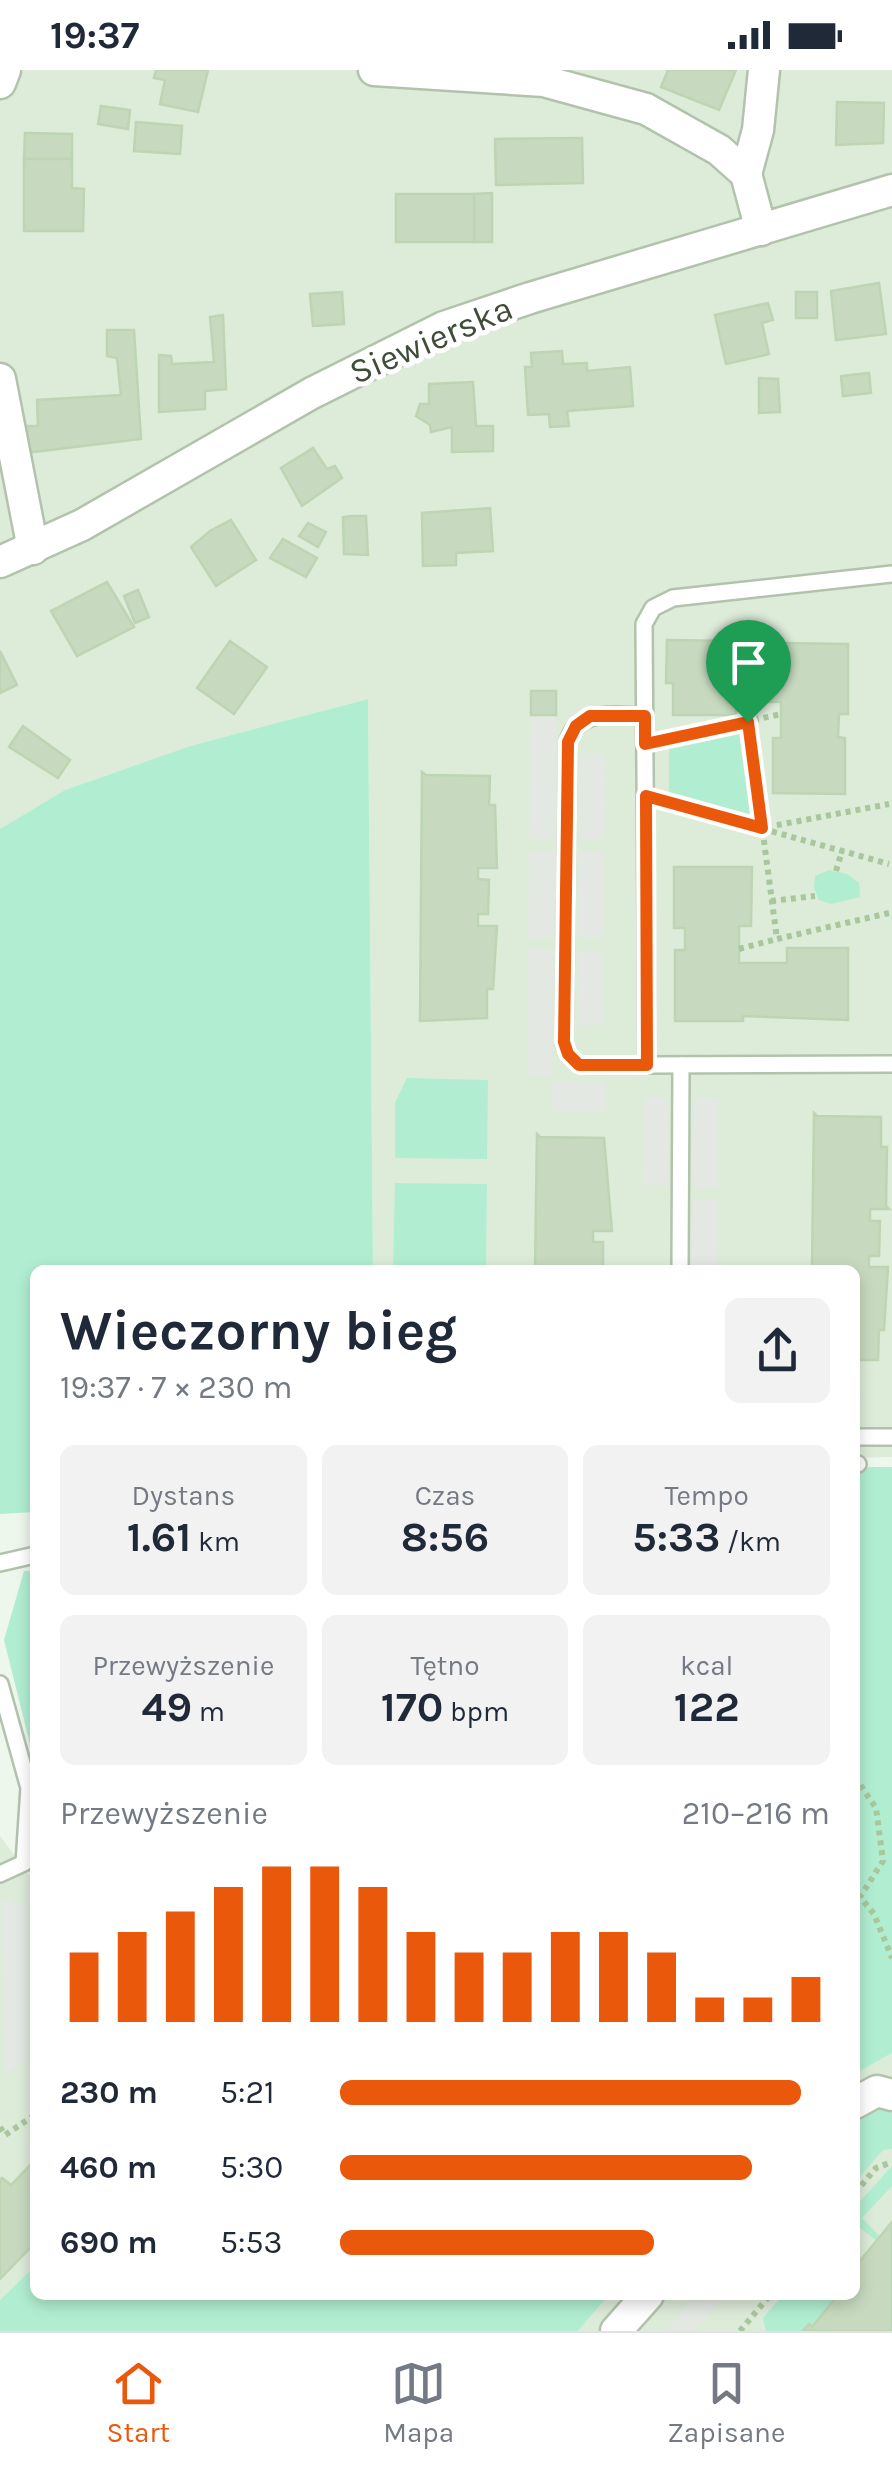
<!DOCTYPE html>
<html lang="pl">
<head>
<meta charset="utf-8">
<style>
	:root { --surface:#fff; --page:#f2f2f3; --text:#1f2937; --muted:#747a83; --line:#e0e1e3; --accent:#ea580c }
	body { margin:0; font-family:Karla,sans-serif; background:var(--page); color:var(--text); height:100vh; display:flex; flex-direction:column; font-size:38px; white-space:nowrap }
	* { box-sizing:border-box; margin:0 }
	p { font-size:32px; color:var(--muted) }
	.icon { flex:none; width:55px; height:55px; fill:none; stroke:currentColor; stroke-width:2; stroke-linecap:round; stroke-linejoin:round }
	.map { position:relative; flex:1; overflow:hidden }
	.side { position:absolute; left:30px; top:1195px; width:830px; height:1035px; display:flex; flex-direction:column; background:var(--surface); border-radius:15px; box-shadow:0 5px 15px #0003 }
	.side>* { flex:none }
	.pin { position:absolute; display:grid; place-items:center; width:85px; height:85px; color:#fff; margin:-102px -42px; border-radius:50% 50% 50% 0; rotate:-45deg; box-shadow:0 0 10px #0007 }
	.pin .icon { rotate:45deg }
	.round { display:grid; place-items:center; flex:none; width:105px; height:105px; border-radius:15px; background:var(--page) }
	.overview { display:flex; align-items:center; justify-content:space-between; height:170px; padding:0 30px }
	h1 { font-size:55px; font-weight:700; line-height:75px }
	.metrics { display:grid; grid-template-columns:repeat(3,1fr); gap:15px; height:170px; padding:10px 30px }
	.metrics div { display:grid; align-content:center; border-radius:15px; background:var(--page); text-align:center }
	.metrics b { font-size:42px; font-weight:700 }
	.metrics small { font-size:28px; font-weight:400 }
	.metrics p { font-size:28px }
	.chart { height:280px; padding:20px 30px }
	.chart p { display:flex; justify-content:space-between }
	.chart svg { width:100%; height:180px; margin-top:10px; stroke:var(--accent); stroke-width:6 }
	ul { padding:0 30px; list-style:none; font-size:32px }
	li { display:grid; grid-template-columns:160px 120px 1fr; align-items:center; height:75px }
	li i { height:25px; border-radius:12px; background:var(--accent) }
	.status { display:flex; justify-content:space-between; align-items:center; height:70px; padding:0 50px; background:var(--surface); direction:ltr }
	.status svg { height:28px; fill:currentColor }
	.tab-bar { display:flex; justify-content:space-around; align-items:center; height:140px; border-top:2px solid var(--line); background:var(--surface); font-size:28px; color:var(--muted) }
	.tab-bar a { display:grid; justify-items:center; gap:5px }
	.tab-bar .selected { color:var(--accent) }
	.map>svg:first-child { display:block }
	.residential { fill:#ddebd9 }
	.green { fill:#b1eed1 }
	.parking { fill:#e4e8e3 }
	.building { fill:#c7dabf; stroke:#bdd5b2; stroke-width:2.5 }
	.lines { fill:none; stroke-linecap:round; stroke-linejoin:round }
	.lane-casing { stroke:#b2c3ac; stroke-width:20 }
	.street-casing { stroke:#b2c3ac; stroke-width:35 }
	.path { stroke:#a8c79c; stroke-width:6; stroke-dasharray:5 5; stroke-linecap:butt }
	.lane { stroke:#fff; stroke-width:15 }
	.street { stroke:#fff; stroke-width:30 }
	.route-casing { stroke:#fff; stroke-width:20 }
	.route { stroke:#ea580c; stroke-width:12 }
	.labels { text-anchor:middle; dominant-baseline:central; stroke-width:10; stroke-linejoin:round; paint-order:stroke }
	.street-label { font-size:35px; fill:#3e4c38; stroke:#fff }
</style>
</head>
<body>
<div class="status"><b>19:37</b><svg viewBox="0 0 49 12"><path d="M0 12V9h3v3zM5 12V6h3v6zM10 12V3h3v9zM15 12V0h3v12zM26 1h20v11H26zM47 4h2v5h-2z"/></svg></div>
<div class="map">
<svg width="892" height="2261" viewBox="0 0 892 2261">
	<rect width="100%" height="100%" fill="#eef7eb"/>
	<g class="residential">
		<path d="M 0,0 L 892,0 L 892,1387 L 855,1388 L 855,1200 L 373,1200 L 368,629 L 190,676 L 65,720 L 0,759 Z"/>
		<path d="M 0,1766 L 35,1813 L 35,2196 L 0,2230 Z"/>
		<path d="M 892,1983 L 892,2261 L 578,2261 L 609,2225 L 855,2225 L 855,2004 Z"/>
	</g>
	<g class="green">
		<path d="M 368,629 L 373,1200 L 35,1200 L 35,1442 L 0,1444 L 0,759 L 65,720 L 190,676 Z"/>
		<path d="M 739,662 L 750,747 L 743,750 L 669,728 L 669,675 Z"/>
		<path d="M 829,800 L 847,804 L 859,813 L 860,827 L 831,834 L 819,830 L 814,818 L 815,806 Z"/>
		<path d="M 407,1008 L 488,1010 L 487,1089 L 395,1088 L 395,1033 Z"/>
		<path d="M 395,1113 L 487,1114 L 486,1198 L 393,1197 Z"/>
		<path d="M 870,1397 L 892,1397 L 892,1983 L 855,2004 L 855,1401 Z"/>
		<path d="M 24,1501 L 35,1501 L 35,1694 L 4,1570 Z"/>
		<path d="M 878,2038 L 892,2043 L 892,2079 L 883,2080 L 855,2112 L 855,2051 Z"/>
		<path d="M 892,2096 L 892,2116 L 862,2148 L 880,2167 L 877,2171 L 855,2154 L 855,2137 Z"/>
		<path d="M 35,2196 L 35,2225 L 609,2225 L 578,2261 L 0,2261 L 0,2230 Z"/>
		<path d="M 783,2225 L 838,2225 L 812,2257 L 809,2254 L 803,2261 L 766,2261 L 763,2248 Z"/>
	</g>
	<g class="parking">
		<path d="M 531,645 L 556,645 L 554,770 L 529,770 Z"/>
		<path d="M 580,683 L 605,683 L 604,770 L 579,770 Z"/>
		<path d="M 529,782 L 555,782 L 553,868 L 528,868 Z"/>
		<path d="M 579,782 L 604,782 L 603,868 L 578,868 Z"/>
		<path d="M 528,880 L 553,880 L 552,1005 L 527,1005 Z"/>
		<path d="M 578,880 L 602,881 L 602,955 L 577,955 Z"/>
		<rect x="552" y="1011" width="53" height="31"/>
		<path d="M 644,1028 L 668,1028 L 668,1116 L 643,1115 Z"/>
		<path d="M 693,1028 L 718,1029 L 718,1117 L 693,1117 Z"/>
		<path d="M 693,1129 L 718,1129 L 717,1200 L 692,1200 Z"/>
		<path d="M 2,1828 L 25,1837 L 26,1990 L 5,2004 Z"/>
		<path d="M 696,2225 L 724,2225 L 694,2261 L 666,2261 Z"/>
	</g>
	<g class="building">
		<path d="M 156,0 L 208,0 L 198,42 L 160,34 L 165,10 L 154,8 Z"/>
		<path d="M 668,0 L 736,0 L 719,40 L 661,17 Z"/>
		<path d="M 837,32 L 884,33 L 883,73 L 836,75 Z"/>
		<path d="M 101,36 L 130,40 L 128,59 L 98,54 Z"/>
		<path d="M 136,52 L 182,56 L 180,84 L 134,81 Z"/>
		<path d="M 25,63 L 72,64 L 72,89 L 24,89 Z"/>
		<path d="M 582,68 L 583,113 L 496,115 L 495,69 Z"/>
		<path d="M 24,89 L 72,89 L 72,118 L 84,119 L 83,161 L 24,161 Z"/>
		<path d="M 492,123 L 492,172 L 474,172 L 474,124 Z"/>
		<rect x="396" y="124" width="78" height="48"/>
		<path d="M 879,213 L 886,264 L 836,270 L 831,221 Z"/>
		<path d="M 342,222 L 344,254 L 313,256 L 310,224 Z"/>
		<rect x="796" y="222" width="21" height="26"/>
		<path d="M 768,233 L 773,250 L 762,253 L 769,284 L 726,294 L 715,245 Z"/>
		<path d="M 223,245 L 226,319 L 205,321 L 205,339 L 159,342 L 159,285 L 171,286 L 172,294 L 214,292 L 210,247 Z"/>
		<path d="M 107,260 L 134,260 L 141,369 L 25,383 L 24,356 L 38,356 L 37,330 L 121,325 L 117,288 L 107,286 Z"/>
		<path d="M 562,281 L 563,294 L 587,293 L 587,301 L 630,297 L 633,336 L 567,341 L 569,356 L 550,357 L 549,344 L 528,345 L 525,297 L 532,297 L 531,283 Z"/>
		<path d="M 869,303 L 871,323 L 843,326 L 841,306 Z"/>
		<path d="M 759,308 L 778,309 L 780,342 L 759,343 Z"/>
		<path d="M 473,312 L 476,356 L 493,356 L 493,381 L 452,382 L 452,357 L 431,362 L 430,355 L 416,346 L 420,334 L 429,334 L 429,314 Z"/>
		<path d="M 313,378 L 327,399 L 335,396 L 342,408 L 302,436 L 281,398 Z"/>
		<path d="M 490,438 L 493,481 L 456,483 L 456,495 L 423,496 L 422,443 Z"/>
		<path d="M 352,446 L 366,446 L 368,485 L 344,484 L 343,447 Z"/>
		<path d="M 231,450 L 256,490 L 216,516 L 191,477 L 210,461 Z"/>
		<path d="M 308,453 L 326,462 L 318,477 L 299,466 Z"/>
		<path d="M 283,469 L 317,488 L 306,507 L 270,488 Z"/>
		<path d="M 107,512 L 134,557 L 77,586 L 51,541 Z"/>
		<path d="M 138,520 L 149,547 L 135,553 L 124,526 Z"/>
		<path d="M 667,570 L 737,571 L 737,578 L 779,579 L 780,573 L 848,574 L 848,644 L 839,644 L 838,667 L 845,668 L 845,724 L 773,723 L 773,668 L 781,668 L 781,632 L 736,632 L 736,645 L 673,645 L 673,613 L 666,613 Z"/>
		<path d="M 230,571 L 267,597 L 234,644 L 197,618 Z"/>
		<path d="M 0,581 L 17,615 L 0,623 Z"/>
		<rect x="531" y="621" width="25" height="24"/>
		<path d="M 23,656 L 70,690 L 58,708 L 9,677 Z"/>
		<path d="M 422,702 L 426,705 L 490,706 L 489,735 L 495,735 L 497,798 L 478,798 L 478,809 L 489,810 L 488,844 L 478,844 L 478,856 L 497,856 L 493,919 L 487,919 L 487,948 L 420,951 Z"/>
		<path d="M 674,797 L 752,797 L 751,856 L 739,856 L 739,893 L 787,893 L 787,878 L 848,878 L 848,950 L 743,946 L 743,951 L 675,951 L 675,880 L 685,880 L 685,858 L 674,858 Z"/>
		<path d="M 814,1043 L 817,1046 L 881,1047 L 881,1077 L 887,1077 L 886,1136 L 889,1139 L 870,1139 L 870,1151 L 880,1151 L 879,1186 L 869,1186 L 869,1197 L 888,1197 L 884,1260 L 879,1260 L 878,1290 L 855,1290 L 855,1200 L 812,1200 Z"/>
		<path d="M 537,1064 L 540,1067 L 604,1068 L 612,1161 L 593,1161 L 593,1172 L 603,1172 L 603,1200 L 535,1200 Z"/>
		<path d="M 35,2090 L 35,2173 L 0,2209 L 0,2110 L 2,2108 L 11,2115 Z"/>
		<path d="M 892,2152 L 892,2261 L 803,2261 L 809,2254 L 812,2257 L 838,2225 L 855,2225 L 855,2197 Z"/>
	</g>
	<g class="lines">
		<defs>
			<g id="lane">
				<path d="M 892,504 L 673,528 L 653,538 L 644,554 L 647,995 L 892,994"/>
				<path d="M 645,646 C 616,646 577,637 568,672 L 564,973 L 568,984 L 579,995 L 647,995"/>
				<path d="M 680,1200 L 681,995"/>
				<path d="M 855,1367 L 892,1367"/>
				<path d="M 855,1395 L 858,1394"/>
				<path d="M 0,1493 L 35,1485"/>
				<path d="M 0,1614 L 29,1718 L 24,1793 L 0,1804"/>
			</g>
			<g id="street">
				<path d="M 374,0 L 544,11 L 646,39 L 719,80 L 746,104 L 761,160"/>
				<path d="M 0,13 L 5,0"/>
				<path d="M 746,104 L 758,60 L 764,0"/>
				<path d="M 0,309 L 33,479"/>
				<path d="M 0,492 L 82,455 L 312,323 L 444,257 L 530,228 L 892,120"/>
				<path d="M 855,2033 L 877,2021 L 892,2025"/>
				<path d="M 616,2261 L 648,2225"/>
			</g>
		</defs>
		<use href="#lane" class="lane-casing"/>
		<use href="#street" class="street-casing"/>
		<g class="path">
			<path d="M 748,651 L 777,869 L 889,843"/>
			<path d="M 666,670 L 781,644"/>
			<path d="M 666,732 L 889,794"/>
			<path d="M 767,757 L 889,734"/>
			<path d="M 836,801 L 842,781"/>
			<path d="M 771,831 L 815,826"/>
			<path d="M 739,879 L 777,869"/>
			<path d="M 855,1326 L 865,1327"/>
			<path d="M 855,1707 L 876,1738 L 883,1791 L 860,1827 L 874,1844 L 892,1888"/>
			<path d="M 0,2057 L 5,2065 L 35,2045"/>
			<path d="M 855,2123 L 876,2098 L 892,2092"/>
			<path d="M 740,2261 L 770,2225"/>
		</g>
		<use href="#lane" class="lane"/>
		<use href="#street" class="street"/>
	</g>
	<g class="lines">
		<defs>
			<path id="route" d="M 590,646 L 645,646 L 645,674 L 748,652 L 762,758 L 646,726 L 647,995 L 579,995 L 568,984 L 564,972 L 568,672 L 576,656 Z"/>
		</defs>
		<use href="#route" class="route-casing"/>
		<use href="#route" class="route"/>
	</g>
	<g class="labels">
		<g class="street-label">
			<text transform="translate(431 270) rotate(-23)">Siewierska</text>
		</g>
	</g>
</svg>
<div class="pin" style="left:748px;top:652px;background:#1e9e55"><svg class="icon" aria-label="arrive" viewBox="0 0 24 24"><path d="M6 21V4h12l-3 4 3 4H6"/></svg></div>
<section class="side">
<div class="overview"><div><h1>Wieczorny bieg</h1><p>19:37 · 7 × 230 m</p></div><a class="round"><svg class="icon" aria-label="share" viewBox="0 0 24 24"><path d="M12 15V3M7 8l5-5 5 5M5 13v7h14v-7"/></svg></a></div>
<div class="metrics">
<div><p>Dystans</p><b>1.61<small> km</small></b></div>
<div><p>Czas</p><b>8:56</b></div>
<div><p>Tempo</p><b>5:33<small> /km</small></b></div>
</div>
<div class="metrics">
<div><p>Przewyższenie</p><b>49<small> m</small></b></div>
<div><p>Tętno</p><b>170<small> bpm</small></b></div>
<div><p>kcal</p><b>122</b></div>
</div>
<div class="chart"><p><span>Przewyższenie</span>210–216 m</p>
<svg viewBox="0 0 160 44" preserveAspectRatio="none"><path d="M5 44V27M15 44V22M25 44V17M35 44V11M45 44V6M55 44V6M65 44V11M75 44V22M85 44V27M95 44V27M105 44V22M115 44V22M125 44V27M135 44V38M145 44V38M155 44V33"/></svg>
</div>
<ul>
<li><b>230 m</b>5:21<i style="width:94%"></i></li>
<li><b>460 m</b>5:30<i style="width:84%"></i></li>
<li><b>690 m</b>5:53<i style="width:64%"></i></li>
</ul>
</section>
</div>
<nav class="tab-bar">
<a class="selected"><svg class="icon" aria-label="home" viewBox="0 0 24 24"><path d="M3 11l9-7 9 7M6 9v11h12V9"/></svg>Start</a>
<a><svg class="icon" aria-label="map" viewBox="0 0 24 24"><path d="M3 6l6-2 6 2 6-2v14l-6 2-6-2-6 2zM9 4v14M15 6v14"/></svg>Mapa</a>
<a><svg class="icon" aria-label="saved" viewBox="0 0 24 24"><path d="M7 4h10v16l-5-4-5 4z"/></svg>Zapisane</a>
</nav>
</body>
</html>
